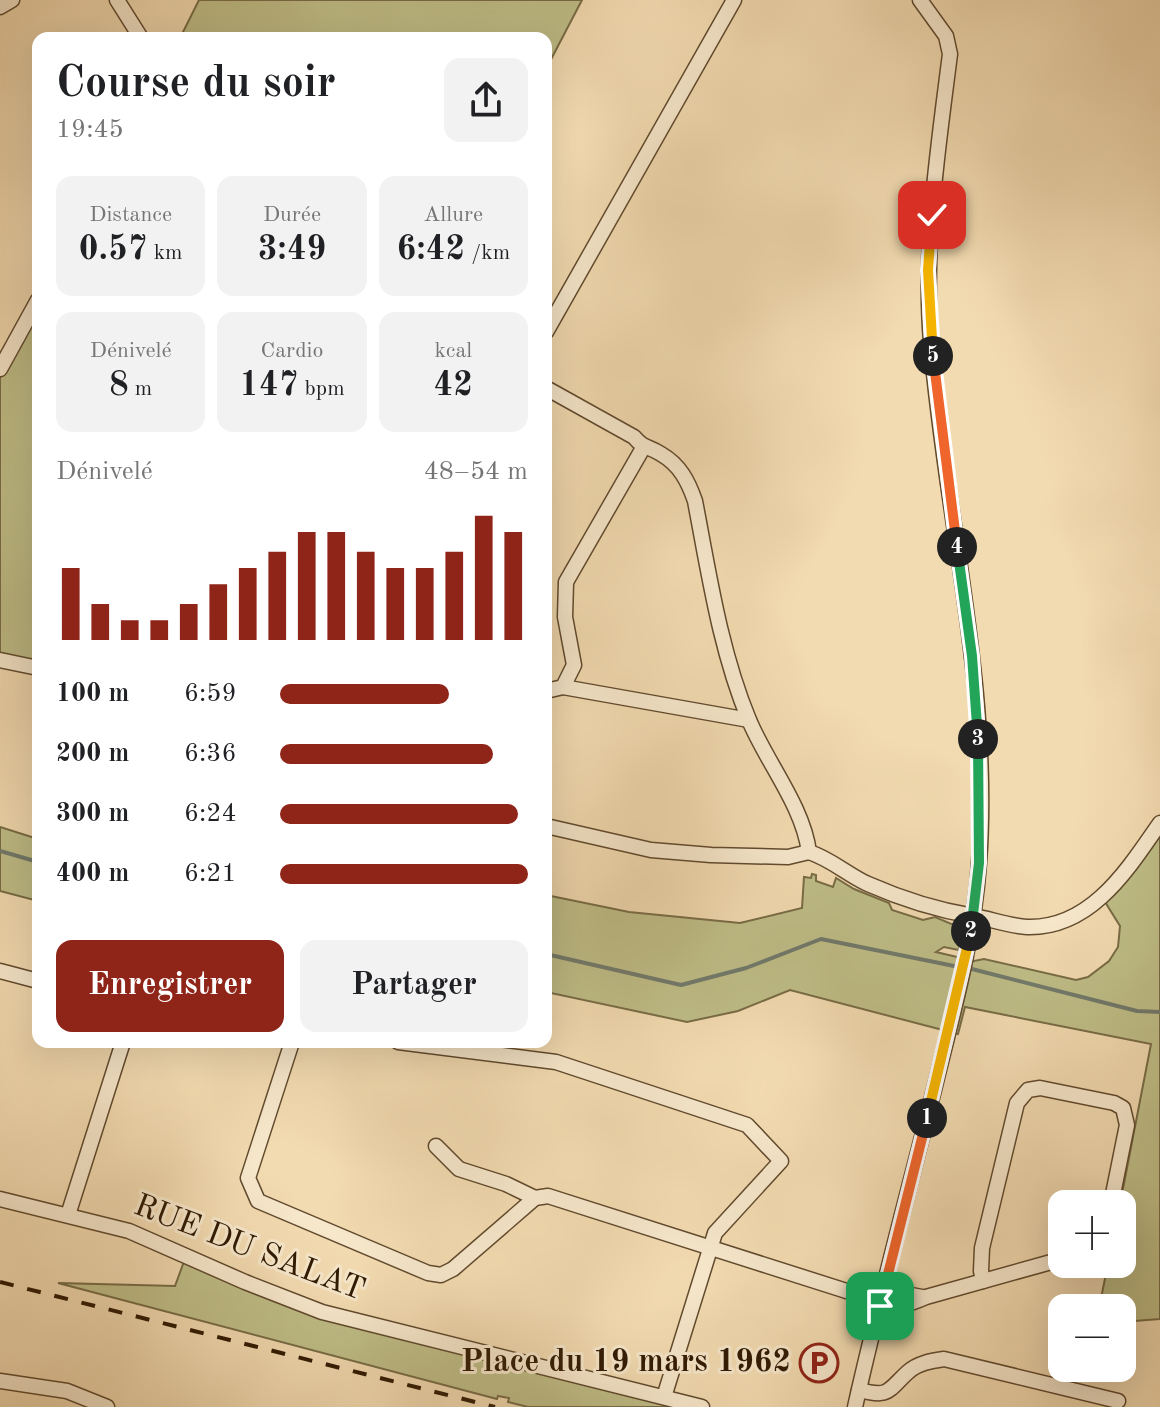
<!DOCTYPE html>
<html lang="fr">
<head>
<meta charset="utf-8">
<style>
	:root { --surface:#fff; --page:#f2f2f2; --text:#202124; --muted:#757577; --accent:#8f2418 }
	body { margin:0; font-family:"Old Standard TT",serif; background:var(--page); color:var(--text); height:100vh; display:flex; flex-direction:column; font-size:30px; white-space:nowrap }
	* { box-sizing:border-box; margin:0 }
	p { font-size:26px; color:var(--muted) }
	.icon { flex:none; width:44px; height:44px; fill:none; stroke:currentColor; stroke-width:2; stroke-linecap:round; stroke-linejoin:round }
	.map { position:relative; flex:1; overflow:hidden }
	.sheet { position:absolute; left:32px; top:32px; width:520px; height:1016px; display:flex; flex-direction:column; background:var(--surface); border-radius:16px; box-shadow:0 8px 32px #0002 }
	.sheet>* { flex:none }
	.controls { position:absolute; left:1048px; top:1190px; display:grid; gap:16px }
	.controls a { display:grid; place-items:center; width:88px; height:88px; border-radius:16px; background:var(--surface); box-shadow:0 8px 32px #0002; font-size:40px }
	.pin { position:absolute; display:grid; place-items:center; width:68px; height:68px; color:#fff; margin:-34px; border-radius:16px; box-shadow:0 4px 12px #0006 }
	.km { position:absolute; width:40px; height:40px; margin:-20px; border-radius:50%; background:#222; color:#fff; font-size:22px; line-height:40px; text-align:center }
	.round { display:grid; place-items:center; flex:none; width:84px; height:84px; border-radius:16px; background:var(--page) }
	.headline { display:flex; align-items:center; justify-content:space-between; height:136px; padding:0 24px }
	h1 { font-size:44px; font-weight:700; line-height:60px }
	.figures { display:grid; grid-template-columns:repeat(3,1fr); gap:12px; height:136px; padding:8px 24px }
	.figures div { display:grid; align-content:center; border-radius:16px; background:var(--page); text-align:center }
	.figures b { font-size:34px; font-weight:700 }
	.figures small { font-size:22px; font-weight:400 }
	.figures p { font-size:22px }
	.chart { height:224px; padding:16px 24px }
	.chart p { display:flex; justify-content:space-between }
	.chart svg { width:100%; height:144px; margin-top:8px; stroke:var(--accent); stroke-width:6 }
	.action { display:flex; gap:16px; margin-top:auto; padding:16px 24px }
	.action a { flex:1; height:92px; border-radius:16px; background:var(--accent); color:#fff; font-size:32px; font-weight:700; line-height:92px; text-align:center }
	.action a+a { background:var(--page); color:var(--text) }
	ul { padding:0 24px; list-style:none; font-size:26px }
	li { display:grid; grid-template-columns:128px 96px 1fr; align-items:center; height:60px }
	li i { height:20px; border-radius:10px; background:var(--accent) }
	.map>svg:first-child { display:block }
	.green { fill:#bfbe88; stroke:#786c46; stroke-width:2 }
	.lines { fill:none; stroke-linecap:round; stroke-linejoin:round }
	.stream { stroke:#717a6c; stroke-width:4 }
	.minor-casing { stroke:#614a2e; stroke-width:17 }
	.minor { stroke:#f7e8cc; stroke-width:14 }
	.rail { stroke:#301a03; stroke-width:4; stroke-dasharray:14 14; stroke-linecap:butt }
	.split-1-casing { stroke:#fff; stroke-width:16 }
	.split-2-casing { stroke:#fff; stroke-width:16 }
	.split-3-casing { stroke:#fff; stroke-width:16 }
	.split-4-casing { stroke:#fff; stroke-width:16 }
	.split-5-casing { stroke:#fff; stroke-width:16 }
	.split-6-casing { stroke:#fff; stroke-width:16 }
	.split-1 { stroke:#f0652b; stroke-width:10 }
	.split-2 { stroke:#f5b400; stroke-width:10 }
	.split-3 { stroke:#22a559; stroke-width:10 }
	.split-4 { stroke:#22a559; stroke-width:10 }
	.split-5 { stroke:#f0652b; stroke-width:10 }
	.split-6 { stroke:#f5b400; stroke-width:10 }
	.labels { text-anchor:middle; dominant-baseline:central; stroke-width:6; stroke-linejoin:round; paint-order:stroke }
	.street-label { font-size:32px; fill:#301a03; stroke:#f7e8cc }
	.poi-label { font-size:32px; font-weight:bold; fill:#301a03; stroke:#f7e8cc; text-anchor:end }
</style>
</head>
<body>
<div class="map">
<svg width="1160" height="1407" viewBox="0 0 1160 1407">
	<rect width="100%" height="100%" fill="#f3dbb1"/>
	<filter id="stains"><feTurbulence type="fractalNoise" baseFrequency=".0025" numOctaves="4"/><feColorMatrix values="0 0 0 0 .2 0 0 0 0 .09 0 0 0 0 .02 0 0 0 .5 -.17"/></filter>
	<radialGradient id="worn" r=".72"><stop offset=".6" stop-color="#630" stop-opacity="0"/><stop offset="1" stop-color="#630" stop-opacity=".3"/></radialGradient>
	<g class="green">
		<path d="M 199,0 L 582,0 L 546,69 L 546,38 L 180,38 Z"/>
		<path d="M 38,299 L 38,668 L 0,660 L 0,367 Z"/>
		<path d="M 0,827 L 38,839 L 38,901 L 0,891 Z"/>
		<path d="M 1151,836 L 1160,837 L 1160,1319 L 1122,1322 L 1122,1308 L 1099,1308 L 1108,1264 L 1122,1264 L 1122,1204 L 1120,1204 L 1151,1044 L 965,1007 L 958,1034 L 790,990 L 738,1011 L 687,1022 L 546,992 L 546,895 L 629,912 L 740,923 L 802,908 L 804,877 L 811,878 L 812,874 L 816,875 L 816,881 L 833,887 L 836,878 L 854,889 L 889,903 L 892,910 L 923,920 L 935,917 L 954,925 L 961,937 L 959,950 L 944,947 L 936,952 L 974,961 L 984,959 L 1076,980 L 1088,977 L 1109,961 L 1118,947 L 1120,926 L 1102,897 Z"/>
		<path d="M 186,1256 L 298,1304 L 702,1407 L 528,1407 L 508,1402 L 509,1398 L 498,1396 L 497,1399 L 58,1283 L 175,1286 Z"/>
	</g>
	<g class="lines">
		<g class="stream">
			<path d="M 0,851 L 38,862"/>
			<path d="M 546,954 L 681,985 L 746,968 L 821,939 L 959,967"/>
			<path d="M 968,968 L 1137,1011 L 1160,1012"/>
		</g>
		<defs>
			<g id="minor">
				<path d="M 117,0 L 141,38"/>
				<path d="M 0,7 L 12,0"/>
				<path d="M 546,332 L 734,0"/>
				<path d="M 0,369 L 38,300"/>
				<path d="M 546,388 L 634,437 C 644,449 649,446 661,454 C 680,465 688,481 695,501 C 709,574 720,650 749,720 C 767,763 803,806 809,852"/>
				<path d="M 0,660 L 38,668"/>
				<path d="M 563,687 L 749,720"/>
				<path d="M 546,691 L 563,687 L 574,665 L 565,617 L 566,582 L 643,448"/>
				<path d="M 546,826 L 651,850 L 711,855 L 788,857 L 809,852"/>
				<path d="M 809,852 C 831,859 848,875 868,884 C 902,899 937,910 973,916 C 991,919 1009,926 1027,927 C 1091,929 1128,869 1160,823"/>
				<path d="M 0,971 L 38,981"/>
				<path d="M 292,1042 L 248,1178 L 258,1201 L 428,1273 L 441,1275 L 453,1269 L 535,1198 L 548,1196 L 881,1302"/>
				<path d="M 398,1042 L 556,1062 L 747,1125 L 781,1161 L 715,1233 L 664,1397"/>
				<path d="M 436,1146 L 459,1169 L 506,1184 L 535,1198"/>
				<path d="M 0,1199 L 129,1231 L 245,1282 L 322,1312 L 702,1407"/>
				<path d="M 68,1215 L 123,1042"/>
				<path d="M 983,1281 L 981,1271 L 982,1248 L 1017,1103 L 1028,1090 L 1040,1088 L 1114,1103 L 1123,1108 L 1127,1125 L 1111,1204"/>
				<path d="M 884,1290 L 922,1297"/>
				<path d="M 880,1306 C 898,1308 910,1304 926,1297 L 1062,1259"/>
				<path d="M 0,1381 L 67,1391 L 107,1407"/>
				<path d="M 859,1390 C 890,1398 887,1391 908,1372 C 918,1363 931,1361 944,1359 L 1118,1401"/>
				<path d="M 855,1407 C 879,1300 908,1193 935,1086 C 953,1012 974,939 979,863 C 992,689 945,515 931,342 C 923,246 938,149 950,54 L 946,36 L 920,0"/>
			</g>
		</defs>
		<use href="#minor" class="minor-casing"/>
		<use href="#minor" class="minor"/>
		<path class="rail" d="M 0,1282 L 495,1407"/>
	</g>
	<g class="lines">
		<defs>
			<path id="split-1" d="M 880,1306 L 927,1118"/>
			<path id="split-2" d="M 927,1118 L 971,931"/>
			<path id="split-3" d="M 971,931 L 979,863 L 978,739"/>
			<path id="split-4" d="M 957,547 L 972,656 L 978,739"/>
			<path id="split-5" d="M 933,356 L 957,547"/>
			<path id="split-6" d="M 932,215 L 928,270 L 933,356"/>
		</defs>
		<use href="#split-1" class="split-1-casing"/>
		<use href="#split-2" class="split-2-casing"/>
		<use href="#split-3" class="split-3-casing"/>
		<use href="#split-4" class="split-4-casing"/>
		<use href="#split-5" class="split-5-casing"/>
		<use href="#split-6" class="split-6-casing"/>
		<use href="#split-1" class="split-1"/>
		<use href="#split-2" class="split-2"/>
		<use href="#split-3" class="split-3"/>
		<use href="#split-4" class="split-4"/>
		<use href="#split-5" class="split-5"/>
		<use href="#split-6" class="split-6"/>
	</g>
	<defs>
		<symbol id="parking-ring" viewBox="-11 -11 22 22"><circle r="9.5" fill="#f7e8cc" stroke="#8f2418" stroke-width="1.5"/><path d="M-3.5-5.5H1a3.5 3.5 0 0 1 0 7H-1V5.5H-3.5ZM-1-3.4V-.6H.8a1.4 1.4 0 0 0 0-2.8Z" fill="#8f2418"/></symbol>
	</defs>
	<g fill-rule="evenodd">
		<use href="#parking-ring" x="797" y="1341" width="44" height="44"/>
	</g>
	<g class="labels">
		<g class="street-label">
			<text transform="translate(249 1249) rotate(21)">RUE DU SALAT</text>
		</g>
		<g class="poi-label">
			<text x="791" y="1363">Place du 19 mars 1962</text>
		</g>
	</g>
	<rect width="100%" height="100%" filter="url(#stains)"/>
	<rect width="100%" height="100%" fill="url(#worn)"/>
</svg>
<div class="controls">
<a>+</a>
<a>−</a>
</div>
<div class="pin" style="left:880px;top:1306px;background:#1e9e55"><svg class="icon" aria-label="arrive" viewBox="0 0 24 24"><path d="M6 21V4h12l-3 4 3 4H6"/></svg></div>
<div class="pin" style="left:932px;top:215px;background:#d93025"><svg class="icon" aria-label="check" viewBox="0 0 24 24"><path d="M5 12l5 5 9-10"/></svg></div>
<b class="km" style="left:927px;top:1118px">1</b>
<b class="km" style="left:971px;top:931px">2</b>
<b class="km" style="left:978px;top:739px">3</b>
<b class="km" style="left:957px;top:547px">4</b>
<b class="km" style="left:933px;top:356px">5</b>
<section class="sheet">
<div class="headline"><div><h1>Course du soir</h1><p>19:45</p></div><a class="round"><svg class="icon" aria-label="share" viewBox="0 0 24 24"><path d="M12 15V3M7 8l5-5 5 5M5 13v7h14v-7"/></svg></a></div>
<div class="figures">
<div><p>Distance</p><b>0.57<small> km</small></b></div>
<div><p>Durée</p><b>3:49</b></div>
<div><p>Allure</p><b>6:42<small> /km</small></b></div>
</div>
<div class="figures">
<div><p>Dénivelé</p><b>8<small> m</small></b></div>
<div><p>Cardio</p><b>147<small> bpm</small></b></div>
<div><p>kcal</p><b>42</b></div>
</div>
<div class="chart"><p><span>Dénivelé</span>48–54 m</p>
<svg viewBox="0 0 160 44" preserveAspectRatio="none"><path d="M5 44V22M15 44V33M25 44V38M35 44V38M45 44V33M55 44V27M65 44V22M75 44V17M85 44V11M95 44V11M105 44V17M115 44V22M125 44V22M135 44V17M145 44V6M155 44V11"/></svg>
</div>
<ul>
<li><b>100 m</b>6:59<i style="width:68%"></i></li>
<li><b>200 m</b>6:36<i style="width:86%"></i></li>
<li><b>300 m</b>6:24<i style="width:96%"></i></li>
<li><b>400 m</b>6:21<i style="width:100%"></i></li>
</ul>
<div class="action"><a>Enregistrer</a><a>Partager</a></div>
</section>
</div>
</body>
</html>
